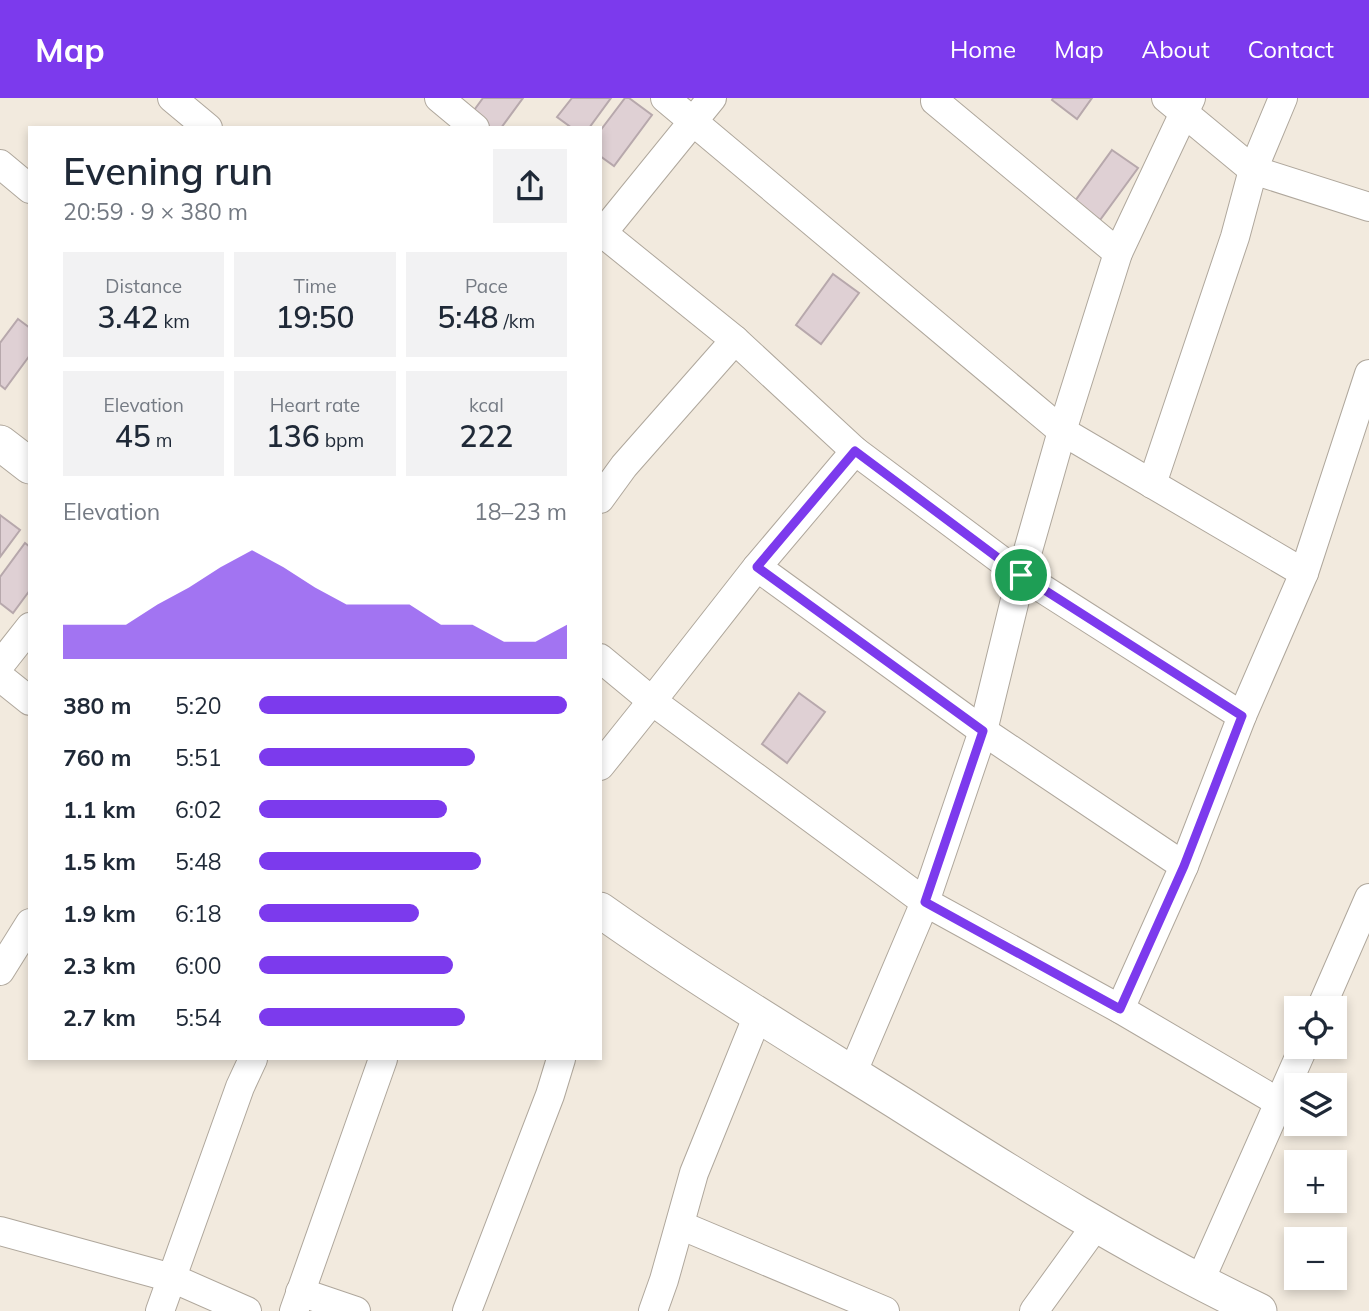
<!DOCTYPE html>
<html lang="en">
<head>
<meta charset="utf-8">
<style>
	:root { --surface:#fff; --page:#f2f2f3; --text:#1f2937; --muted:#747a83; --accent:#7c3aed }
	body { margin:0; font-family:Mulish,sans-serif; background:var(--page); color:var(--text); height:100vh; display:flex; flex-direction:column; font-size:26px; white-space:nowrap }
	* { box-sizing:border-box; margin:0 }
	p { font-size:23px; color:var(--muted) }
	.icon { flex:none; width:38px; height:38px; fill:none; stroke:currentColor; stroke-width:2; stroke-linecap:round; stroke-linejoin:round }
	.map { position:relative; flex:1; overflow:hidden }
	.panel { position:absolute; left:28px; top:28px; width:574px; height:934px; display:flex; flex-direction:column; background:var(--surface); border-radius:0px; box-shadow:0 4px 10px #0003 }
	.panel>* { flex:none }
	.fabs { position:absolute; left:1284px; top:898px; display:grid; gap:14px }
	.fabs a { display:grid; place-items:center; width:63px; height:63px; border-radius:0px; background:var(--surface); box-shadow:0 4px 10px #0003; font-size:35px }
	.pin { position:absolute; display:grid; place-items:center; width:60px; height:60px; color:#fff; margin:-30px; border:4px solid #fff; border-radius:50%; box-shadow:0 2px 7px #0007 }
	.round { display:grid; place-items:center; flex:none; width:74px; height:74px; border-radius:0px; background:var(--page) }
	.overview { display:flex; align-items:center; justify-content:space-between; height:119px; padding:0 35px }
	h1 { font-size:38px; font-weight:600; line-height:52px }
	.figures { display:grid; grid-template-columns:repeat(3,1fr); gap:10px; height:119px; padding:7px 35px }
	.figures div { display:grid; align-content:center; border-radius:0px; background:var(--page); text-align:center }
	.figures b { font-size:30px; font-weight:600 }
	.figures small { font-size:19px; font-weight:400 }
	.figures p { font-size:19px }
	.chart { height:196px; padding:14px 35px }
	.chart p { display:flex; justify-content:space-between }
	.chart svg { width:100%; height:126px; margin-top:7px; fill:var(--accent); opacity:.7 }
	ul { padding:0 35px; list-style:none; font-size:23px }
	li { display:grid; grid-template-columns:112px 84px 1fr; align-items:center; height:52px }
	li i { height:18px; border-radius:9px; background:var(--accent) }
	header { display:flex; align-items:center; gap:42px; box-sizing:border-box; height:98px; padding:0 35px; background:var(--accent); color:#fff }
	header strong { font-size:33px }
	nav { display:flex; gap:38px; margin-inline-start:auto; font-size:24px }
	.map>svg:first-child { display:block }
	.building { fill:#dfd0d4; stroke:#b7a8ac; stroke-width:2 }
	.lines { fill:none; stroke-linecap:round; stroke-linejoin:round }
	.minor-casing { stroke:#afa79c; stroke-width:30 }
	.tertiary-casing { stroke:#afa79c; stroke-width:37 }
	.minor { stroke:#fff; stroke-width:28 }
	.tertiary { stroke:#fff; stroke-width:35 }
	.route-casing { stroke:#fff; stroke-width:14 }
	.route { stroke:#7c3aed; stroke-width:9 }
</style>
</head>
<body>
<header>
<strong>Map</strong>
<nav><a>Home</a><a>Map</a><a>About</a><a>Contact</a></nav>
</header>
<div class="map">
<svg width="1369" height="1213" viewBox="0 0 1369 1213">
	<rect width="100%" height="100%" fill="#f2eade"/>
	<g class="building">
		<path d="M 483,0 L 523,0 L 501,30 L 491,30 L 472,15 Z"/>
		<path d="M 572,0 L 611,0 L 589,30 L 572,30 L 557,19 Z"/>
		<path d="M 625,0 L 629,0 L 652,17 L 614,68 L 600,58 L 600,33 Z"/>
		<path d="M 1053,0 L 1092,0 L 1077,21 L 1052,2 Z"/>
		<path d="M 1112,52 L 1138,70 L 1100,122 L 1075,103 Z"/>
		<path d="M 833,176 L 859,195 L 821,246 L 796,227 Z"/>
		<path d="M 18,221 L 30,230 L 30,257 L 5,291 L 0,287 L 0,245 Z"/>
		<path d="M 0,417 L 20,432 L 0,459 Z"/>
		<path d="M 25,445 L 30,449 L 30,492 L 13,515 L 0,505 L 0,479 Z"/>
		<path d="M 799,595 L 825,614 L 787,665 L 762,646 Z"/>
	</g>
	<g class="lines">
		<defs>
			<g id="minor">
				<path d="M 172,0 L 208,30"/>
				<path d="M 439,0 L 475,30"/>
				<path d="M 665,0 L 1062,333 L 1304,475"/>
				<path d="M 1166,0 L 1253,72 L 1369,109"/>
				<path d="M 935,3 L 1118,155"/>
				<path d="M 0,66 L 30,91"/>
				<path d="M 600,133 L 735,242 L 624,368 L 600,401"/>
				<path d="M 600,138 L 712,0"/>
				<path d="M 735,242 L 855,353 L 1021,477 L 1242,618"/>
				<path d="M 1152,386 L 1235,139 L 1253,72 L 1283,0"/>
				<path d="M 757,469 L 855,353"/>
				<path d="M 600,560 L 652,603 L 757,469 L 983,633 L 1184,768 L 1120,911"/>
				<path d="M 0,567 L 30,529"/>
				<path d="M 0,579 L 30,603"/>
				<path d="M 600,668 L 652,603 L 925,804 L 1120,911 L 1280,1005"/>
				<path d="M 1184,768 L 1242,618 L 1304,475 L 1369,276"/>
				<path d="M 0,873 L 30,825"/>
				<path d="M 1321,910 L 1369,800"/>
				<path d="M 852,976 L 925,804 L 983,633 L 1021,477 L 1062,333 L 1118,155 L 1191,0"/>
				<path d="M 680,1127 L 885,1213"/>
				<path d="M 0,1133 L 172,1180 L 247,1213"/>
				<path d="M 1199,1185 L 1304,948"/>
				<path d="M 300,1194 L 356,1213"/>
				<path d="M 160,1213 L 240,989 L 253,961"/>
				<path d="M 294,1213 L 383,961"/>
				<path d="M 467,1213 L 550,997 L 561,961"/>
				<path d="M 653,1213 L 664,1182 L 694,1075 L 758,917"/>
				<path d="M 1034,1213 L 1097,1126"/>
			</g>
			<g id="tertiary">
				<path d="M 0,345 L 30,368"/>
				<path d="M 600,812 C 699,882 802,944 904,1008 C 1019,1081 1135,1154 1259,1213"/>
			</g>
		</defs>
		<use href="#minor" class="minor-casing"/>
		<use href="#tertiary" class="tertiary-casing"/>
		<use href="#minor" class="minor"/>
		<use href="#tertiary" class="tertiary"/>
	</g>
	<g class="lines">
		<defs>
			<path id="route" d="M 855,353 L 1021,477 L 1242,618 L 1184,768 L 1120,911 L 925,804 L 983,633 L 757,469 Z"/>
		</defs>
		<use href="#route" class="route-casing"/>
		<use href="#route" class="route"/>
	</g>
</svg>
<div class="fabs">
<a><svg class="icon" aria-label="locate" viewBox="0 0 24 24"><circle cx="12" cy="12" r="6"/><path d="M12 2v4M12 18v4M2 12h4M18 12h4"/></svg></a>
<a><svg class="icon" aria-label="layers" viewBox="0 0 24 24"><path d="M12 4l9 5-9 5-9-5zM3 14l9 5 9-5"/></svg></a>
<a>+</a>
<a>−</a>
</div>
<div class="pin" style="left:1021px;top:477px;background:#1e9e55"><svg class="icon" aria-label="arrive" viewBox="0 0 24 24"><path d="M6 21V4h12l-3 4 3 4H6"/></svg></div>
<section class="panel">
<div class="overview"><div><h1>Evening run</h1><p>20:59 · 9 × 380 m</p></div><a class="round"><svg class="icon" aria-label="share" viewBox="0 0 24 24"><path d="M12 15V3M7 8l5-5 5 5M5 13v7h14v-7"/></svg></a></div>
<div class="figures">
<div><p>Distance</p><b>3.42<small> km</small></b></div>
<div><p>Time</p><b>19:50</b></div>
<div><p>Pace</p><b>5:48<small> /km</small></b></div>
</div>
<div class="figures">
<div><p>Elevation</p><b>45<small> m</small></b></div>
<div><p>Heart rate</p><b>136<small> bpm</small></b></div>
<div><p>kcal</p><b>222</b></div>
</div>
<div class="chart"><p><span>Elevation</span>18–23 m</p>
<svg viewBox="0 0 160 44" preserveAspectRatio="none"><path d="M0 44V32L10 32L20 32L30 25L40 19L50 12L60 6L70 12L80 19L90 25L100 25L110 25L120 32L130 32L140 38L150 38L160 32V44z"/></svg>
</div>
<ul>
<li><b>380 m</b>5:20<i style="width:100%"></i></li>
<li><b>760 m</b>5:51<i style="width:70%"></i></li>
<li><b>1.1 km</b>6:02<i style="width:61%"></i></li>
<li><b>1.5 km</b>5:48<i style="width:72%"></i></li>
<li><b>1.9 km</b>6:18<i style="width:52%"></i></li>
<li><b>2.3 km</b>6:00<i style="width:63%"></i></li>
<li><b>2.7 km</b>5:54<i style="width:67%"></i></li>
</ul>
</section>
</div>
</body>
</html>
